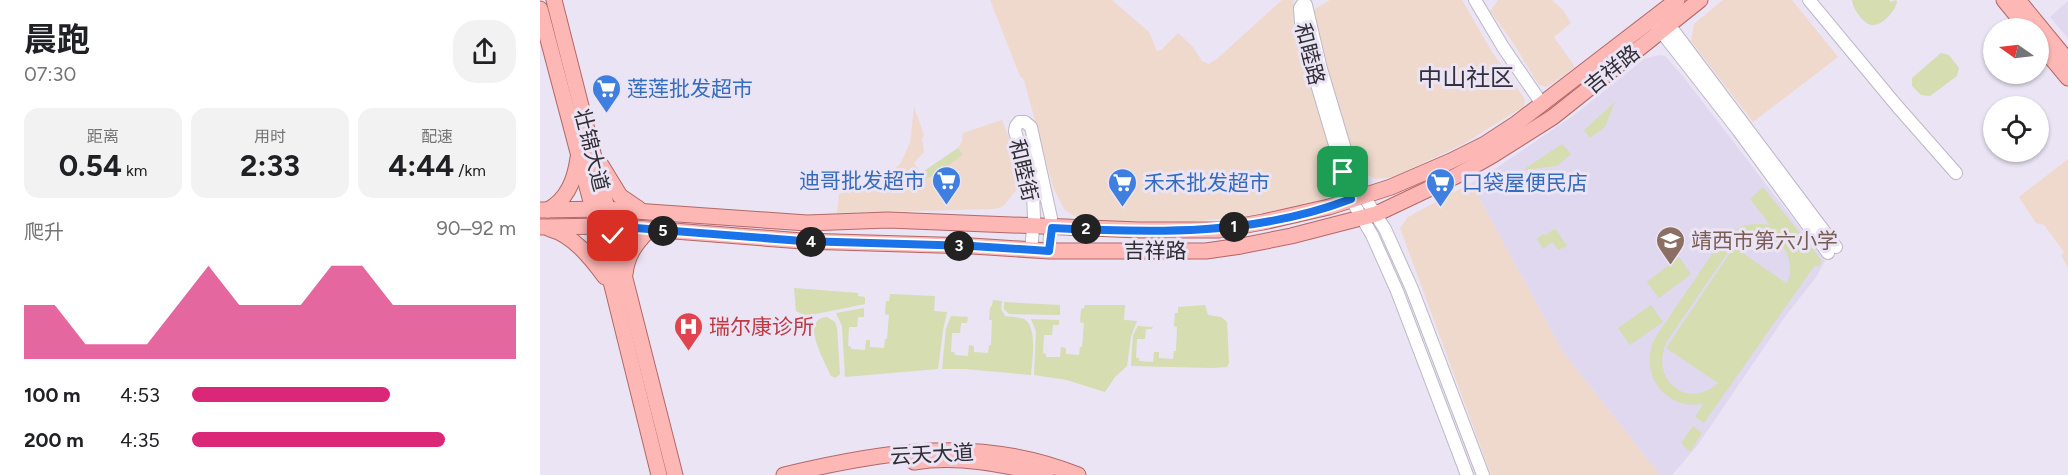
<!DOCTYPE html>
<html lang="zh">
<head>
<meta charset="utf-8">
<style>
	:root { --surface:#fff; --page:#f2f2f2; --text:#202124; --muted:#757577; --accent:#db2777 }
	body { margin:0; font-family:Figtree,"Noto Sans SC",sans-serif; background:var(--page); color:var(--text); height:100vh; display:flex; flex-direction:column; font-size:22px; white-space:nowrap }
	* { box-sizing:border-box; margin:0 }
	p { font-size:20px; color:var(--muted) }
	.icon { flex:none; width:33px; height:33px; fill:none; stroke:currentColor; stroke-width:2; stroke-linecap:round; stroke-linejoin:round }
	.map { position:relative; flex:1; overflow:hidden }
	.sheet { display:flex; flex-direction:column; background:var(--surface); width:540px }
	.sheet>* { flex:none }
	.needle { width:39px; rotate:284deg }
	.tools { position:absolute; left:1443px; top:18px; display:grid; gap:12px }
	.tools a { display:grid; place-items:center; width:66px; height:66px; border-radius:50%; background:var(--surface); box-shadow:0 2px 4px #0004; font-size:30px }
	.pin { position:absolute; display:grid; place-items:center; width:51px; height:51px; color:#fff; margin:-26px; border-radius:12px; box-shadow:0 3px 9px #0006 }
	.km { position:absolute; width:30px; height:30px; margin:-15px; border-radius:50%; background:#222; color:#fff; font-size:16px; line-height:30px; text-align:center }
	.round { display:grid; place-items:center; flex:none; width:63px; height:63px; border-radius:24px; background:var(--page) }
	.head { display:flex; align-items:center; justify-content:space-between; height:102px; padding:0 24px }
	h1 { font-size:33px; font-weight:700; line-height:45px }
	.figures { display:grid; grid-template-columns:repeat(3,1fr); gap:9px; height:102px; padding:6px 24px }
	.figures div { display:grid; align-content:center; border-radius:15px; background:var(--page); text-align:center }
	.figures b { font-size:30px; font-weight:700 }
	.figures small { font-size:16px; font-weight:400 }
	.figures p { font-size:16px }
	.chart { height:168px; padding:12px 24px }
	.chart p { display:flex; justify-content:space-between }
	.chart svg { width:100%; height:108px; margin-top:6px; fill:var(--accent); opacity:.7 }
	ul { padding:0 24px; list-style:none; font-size:20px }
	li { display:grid; grid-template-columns:96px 72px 1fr; align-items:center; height:45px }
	li i { height:15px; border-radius:8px; background:var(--accent) }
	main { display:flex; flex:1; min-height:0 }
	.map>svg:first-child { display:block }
	.commercial { fill:#efd9cc }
	.built { fill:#e0d8ef }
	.green { fill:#d5ddb1; fill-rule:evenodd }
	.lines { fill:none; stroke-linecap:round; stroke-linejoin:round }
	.minor-casing { stroke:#bdb7c6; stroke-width:14 }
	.major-casing { stroke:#b46868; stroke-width:17 }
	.minor { stroke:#fff; stroke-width:12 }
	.major { stroke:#fdb7b5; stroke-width:15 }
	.route-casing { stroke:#fff; stroke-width:12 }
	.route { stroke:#1a73e8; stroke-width:8 }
	.labels { text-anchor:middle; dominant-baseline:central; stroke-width:6; stroke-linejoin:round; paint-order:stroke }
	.street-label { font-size:21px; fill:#312f35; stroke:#eae4f4 }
	.shop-label { font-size:21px; fill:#366cbe; stroke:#eae4f4; text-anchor:start }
	.education-label { font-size:21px; fill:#785e54; stroke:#eae4f4; text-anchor:start }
	.health-label { font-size:21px; fill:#be3a42; stroke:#eae4f4; text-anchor:start }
	.quarter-label { font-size:24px; fill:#34303c; stroke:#eae4f4 }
</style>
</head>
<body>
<main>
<section class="sheet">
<div class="head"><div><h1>晨跑</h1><p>07:30</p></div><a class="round"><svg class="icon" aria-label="share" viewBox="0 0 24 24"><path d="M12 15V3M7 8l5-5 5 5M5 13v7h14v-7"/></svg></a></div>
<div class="figures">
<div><p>距离</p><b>0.54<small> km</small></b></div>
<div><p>用时</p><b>2:33</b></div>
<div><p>配速</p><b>4:44<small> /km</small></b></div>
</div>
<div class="chart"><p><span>爬升</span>90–92 m</p>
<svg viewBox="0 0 160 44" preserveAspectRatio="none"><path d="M0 44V22L10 22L20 38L30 38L40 38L50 22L60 6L70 22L80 22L90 22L100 6L110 6L120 22L130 22L140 22L150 22L160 22V44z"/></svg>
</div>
<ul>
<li><b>100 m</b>4:53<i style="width:61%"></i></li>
<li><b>200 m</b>4:35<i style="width:78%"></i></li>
</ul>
</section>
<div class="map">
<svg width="1528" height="475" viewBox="0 0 1528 475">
	<rect width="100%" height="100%" fill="#eae4f4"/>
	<g class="commercial">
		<path d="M 450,0 L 572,0 L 609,32 L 617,51 L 621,50 L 638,33 L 653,47 L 662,61 L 669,64 L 678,58 L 742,0 L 753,0 L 765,59 L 796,170 L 797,185 L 793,191 L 783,201 L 750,209 L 701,217 L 651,222 L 548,221 L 532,215 L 524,209 L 513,187 L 484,80 L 480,76 Z"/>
		<path d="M 790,0 L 922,0 L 952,52 L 984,98 L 985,102 L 983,107 L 923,144 L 854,177 L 836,179 L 829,176 L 816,164 L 787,78 L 772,13 L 775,9 Z"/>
		<path d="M 958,0 L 1012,0 L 1023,10 L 1031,23 L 1014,37 L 1035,67 L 1009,86 L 1005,87 L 998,84 L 972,41 L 950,11 Z"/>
		<path d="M 1183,0 L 1252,0 L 1298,57 L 1213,122 L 1151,41 L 1154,24 Z"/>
		<path d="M 374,107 L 384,135 L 382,139 L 384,152 L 374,163 L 385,179 L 423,153 L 418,148 L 422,142 L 423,133 L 462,120 L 481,168 L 482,175 L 477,189 L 466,203 L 462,207 L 454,209 L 297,213 L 299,194 L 339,183 L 360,164 L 370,143 Z"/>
		<path d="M 1528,159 L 1528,268 L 1521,255 L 1524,252 L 1504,225 L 1496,223 L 1479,197 Z"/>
		<path d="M 931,183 L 1023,352 L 1120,475 L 951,475 L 860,228 L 868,217 Z"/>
	</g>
	<g class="built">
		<path d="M 1528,1 L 1528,37 L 1527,37 L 1510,17 Z"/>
		<path d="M 1119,55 L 1125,56 L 1142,75 L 1285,261 L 1277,276 L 1244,318 L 1157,446 L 1132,475 L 1120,475 L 1023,352 L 931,183 L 949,173 L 1033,116 L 1104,59 Z"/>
	</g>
	<g class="green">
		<path d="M 1312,0 L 1349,0 L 1351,2 L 1356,0 L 1357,2 C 1355,11 1343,25 1333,25 C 1324,26 1312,7 1312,0 Z"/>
		<path d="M 1401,53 L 1409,55 L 1419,68 L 1417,76 L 1390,96 L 1381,95 L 1372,86 L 1372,78 Z"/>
		<path d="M 1075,102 L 1065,127 L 1050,138 L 1044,130 Z"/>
		<path d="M 1022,144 L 1031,154 L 1017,166 L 985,170 L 984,169 Z"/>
		<path d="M 418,148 L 423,154 L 405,168 L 386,179 L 381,173 Z"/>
		<path d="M 1223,187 L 1282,261 L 1279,267 L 1275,265 L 1164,423 L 1155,417 L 1163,404 C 1123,411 1096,370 1117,335 L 1183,238 C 1197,225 1212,222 1230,225 L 1210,199 ZM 1219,234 C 1243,238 1255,258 1248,281 L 1246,283 L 1194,247 L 1126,348 L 1178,383 C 1146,412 1109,378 1127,341 L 1193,245 L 1205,237 Z"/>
		<path d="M 1013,230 L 1016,230 L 1027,246 L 1018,250 L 1012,242 L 1003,249 L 997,239 L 1003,234 L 1006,235 Z"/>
		<path d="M 1139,257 L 1151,274 L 1119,298 L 1107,282 Z"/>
		<path d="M 254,288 L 318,293 L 318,296 L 325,297 L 325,304 L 266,316 L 256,311 Z"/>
		<path d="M 350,294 L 395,296 L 394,311 L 407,312 L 403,330 L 398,369 L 305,377 L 302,326 L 296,313 L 324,308 L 324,317 L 318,317 L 317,327 L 309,327 L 308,346 L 311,347 L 311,349 L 325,350 L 326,340 L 330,340 L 330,347 L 344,348 L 345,339 L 347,339 L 349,315 L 345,314 L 346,301 L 349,301 Z"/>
		<path d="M 453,300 L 462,301 L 461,309 L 465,316 C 471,317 479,317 484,319 C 498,327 492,362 491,375 L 425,369 L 402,369 L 406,329 L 411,316 L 428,317 L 427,323 L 421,323 L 420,333 L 412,333 L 411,352 L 414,352 L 415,355 L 428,356 L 429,345 L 434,346 L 434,352 L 448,353 L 449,345 L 451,345 L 452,320 L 449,320 L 450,307 L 452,306 Z"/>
		<path d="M 464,302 L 520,305 L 520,315 L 469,314 L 464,309 Z"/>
		<path d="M 545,305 L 585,305 L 584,320 L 597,321 L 591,336 L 587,366 L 575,377 L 565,392 L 527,380 L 494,375 L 496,331 L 491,319 L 519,320 L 519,325 L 513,325 L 512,335 L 504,335 L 503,353 L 506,354 L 506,357 L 520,357 L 521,347 L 526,348 L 526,354 L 539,355 L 540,347 L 542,347 L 544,323 L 540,322 L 541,309 L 544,308 Z"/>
		<path d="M 665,305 L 668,315 L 681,317 L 687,322 L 689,363 L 687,367 L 672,368 L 591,366 L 593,335 L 598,326 L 613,327 L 612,329 L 606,329 L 605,339 L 597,339 L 596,358 L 599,358 L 599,361 L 613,362 L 614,352 L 619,352 L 619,358 L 633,359 L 634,351 L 636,351 L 637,327 L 634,326 L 635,313 L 638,313 L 638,307 Z"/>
		<path d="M 1111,305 L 1123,322 L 1090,345 L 1078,328 Z"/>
		<path d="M 287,317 L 295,322 L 297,328 L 300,374 L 296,378 L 291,376 C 285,361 259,319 287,317 Z"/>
		<path d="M 1153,426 L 1162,433 L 1150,452 L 1141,443 Z"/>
	</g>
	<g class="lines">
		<defs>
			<g id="minor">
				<path d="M 935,0 L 963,47 L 1002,104"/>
				<path d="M 1269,0 L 1357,106 L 1416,173"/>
				<path d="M 1124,18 L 1296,247"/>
				<path d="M 1116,25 L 1198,130 L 1288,253"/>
				<path d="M 491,251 L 494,218 L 493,194 L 475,131 L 476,126 L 479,122 L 485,122 L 491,127 L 511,218 L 509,251"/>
				<path d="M 927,475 L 857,291 L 832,235 L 811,199 L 771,64 L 761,22 L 760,8 L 762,5 L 766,5 L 781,69 L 811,169 L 823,195 L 845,229 L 872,289 L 943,475"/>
			</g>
			<g id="major">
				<path d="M 14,0 L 135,475"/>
				<path d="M 1464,0 L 1487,28"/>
				<path d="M 1478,0 L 1528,61"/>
				<path d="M 0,9 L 53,209 L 119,475"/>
				<path d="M 1498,42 L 1528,78"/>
				<path d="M 61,165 L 80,196 L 99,209"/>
				<path d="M 0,210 L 66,209 L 267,223 L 348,220 L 599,230 L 679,230 L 723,222 L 789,207 L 851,187 L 911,161 L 945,144 L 977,123 L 1137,0"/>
				<path d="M 8,210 C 28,199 35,179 38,158"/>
				<path d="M 0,227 L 70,226 L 262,241 L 432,246 L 509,251 L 666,251 L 701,246 L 751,236 L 836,214 L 916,176 L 953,155 L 1013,117 L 1160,0"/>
				<path d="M 10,229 C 33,235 51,258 65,277"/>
				<path d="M 85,274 C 87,255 96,243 109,230"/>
				<path d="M 374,462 C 417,455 464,464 506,475"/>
				<path d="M 244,475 C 344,451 439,435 538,475"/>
			</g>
		</defs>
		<use href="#minor" class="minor-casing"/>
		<use href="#major" class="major-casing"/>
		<use href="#minor" class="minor"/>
		<use href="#major" class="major"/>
	</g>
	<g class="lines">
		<defs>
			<path id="route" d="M 73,236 L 70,226 L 262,241 L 432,246 L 509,251 L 512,228 C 613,233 714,236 811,199 L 803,172"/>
		</defs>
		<use href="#route" class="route-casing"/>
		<use href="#route" class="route"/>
	</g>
	<defs>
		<symbol id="supermarket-pin" viewBox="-11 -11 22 30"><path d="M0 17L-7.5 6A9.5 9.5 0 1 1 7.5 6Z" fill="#3f7fe0" stroke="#eae4f4"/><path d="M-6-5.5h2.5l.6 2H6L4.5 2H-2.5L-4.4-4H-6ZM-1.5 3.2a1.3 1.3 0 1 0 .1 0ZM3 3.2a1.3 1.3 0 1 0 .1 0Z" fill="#fff"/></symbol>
		<symbol id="school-pin" viewBox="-11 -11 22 30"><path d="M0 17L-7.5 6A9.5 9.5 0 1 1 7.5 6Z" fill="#8d6e63" stroke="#eae4f4"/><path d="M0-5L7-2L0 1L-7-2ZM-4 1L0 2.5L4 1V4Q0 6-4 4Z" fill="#fff"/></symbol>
		<symbol id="hospital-pin" viewBox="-11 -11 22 30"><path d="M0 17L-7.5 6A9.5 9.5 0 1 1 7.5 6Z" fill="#e0444e" stroke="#eae4f4"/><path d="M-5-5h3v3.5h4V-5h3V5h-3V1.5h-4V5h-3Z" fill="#fff"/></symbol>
	</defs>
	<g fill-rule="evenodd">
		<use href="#supermarket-pin" x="50" y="72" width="33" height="45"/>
		<use href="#supermarket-pin" x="390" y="164" width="33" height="45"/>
		<use href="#supermarket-pin" x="566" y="166" width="33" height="45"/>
		<use href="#supermarket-pin" x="884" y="166" width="33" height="45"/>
		<use href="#school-pin" x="1114" y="224" width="33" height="45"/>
		<use href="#hospital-pin" x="132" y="310" width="33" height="45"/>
	</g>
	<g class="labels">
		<g class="street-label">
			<text transform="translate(770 54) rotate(76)">和睦路</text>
			<text transform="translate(1072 69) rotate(-39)">吉祥路</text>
			<text transform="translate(52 150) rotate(76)">壮锦大道</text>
			<text transform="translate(484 170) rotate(77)">和睦街</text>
			<text x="615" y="250">吉祥路</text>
			<text transform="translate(392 454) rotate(-3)">云天大道</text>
		</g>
		<g class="shop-label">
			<text x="87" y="88">莲莲批发超市</text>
			<text x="385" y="180" text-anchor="end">迪哥批发超市</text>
			<text x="604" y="182">禾禾批发超市</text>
			<text x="922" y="182">口袋屋便民店</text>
		</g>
		<g class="education-label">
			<text x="1151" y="240">靖西市第六小学</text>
		</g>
		<g class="health-label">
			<text x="169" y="326">瑞尔康诊所</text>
		</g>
		<g class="quarter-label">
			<text x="926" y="77">中山社区</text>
		</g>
	</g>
</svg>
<div class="tools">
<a><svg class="needle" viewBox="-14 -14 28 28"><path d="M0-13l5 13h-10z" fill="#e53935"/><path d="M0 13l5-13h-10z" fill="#757577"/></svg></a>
<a><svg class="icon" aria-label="locate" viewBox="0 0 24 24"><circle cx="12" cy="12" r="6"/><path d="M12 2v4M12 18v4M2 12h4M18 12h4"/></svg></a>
</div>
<div class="pin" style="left:803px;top:172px;background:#1e9e55"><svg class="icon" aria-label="arrive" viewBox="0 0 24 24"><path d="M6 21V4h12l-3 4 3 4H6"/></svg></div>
<div class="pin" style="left:73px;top:236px;background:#d93025"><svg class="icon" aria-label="check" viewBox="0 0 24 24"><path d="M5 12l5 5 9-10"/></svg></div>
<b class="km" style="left:694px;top:227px">1</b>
<b class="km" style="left:546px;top:229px">2</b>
<b class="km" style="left:419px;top:246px">3</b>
<b class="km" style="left:271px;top:242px">4</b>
<b class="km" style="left:123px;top:231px">5</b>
</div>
</main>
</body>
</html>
